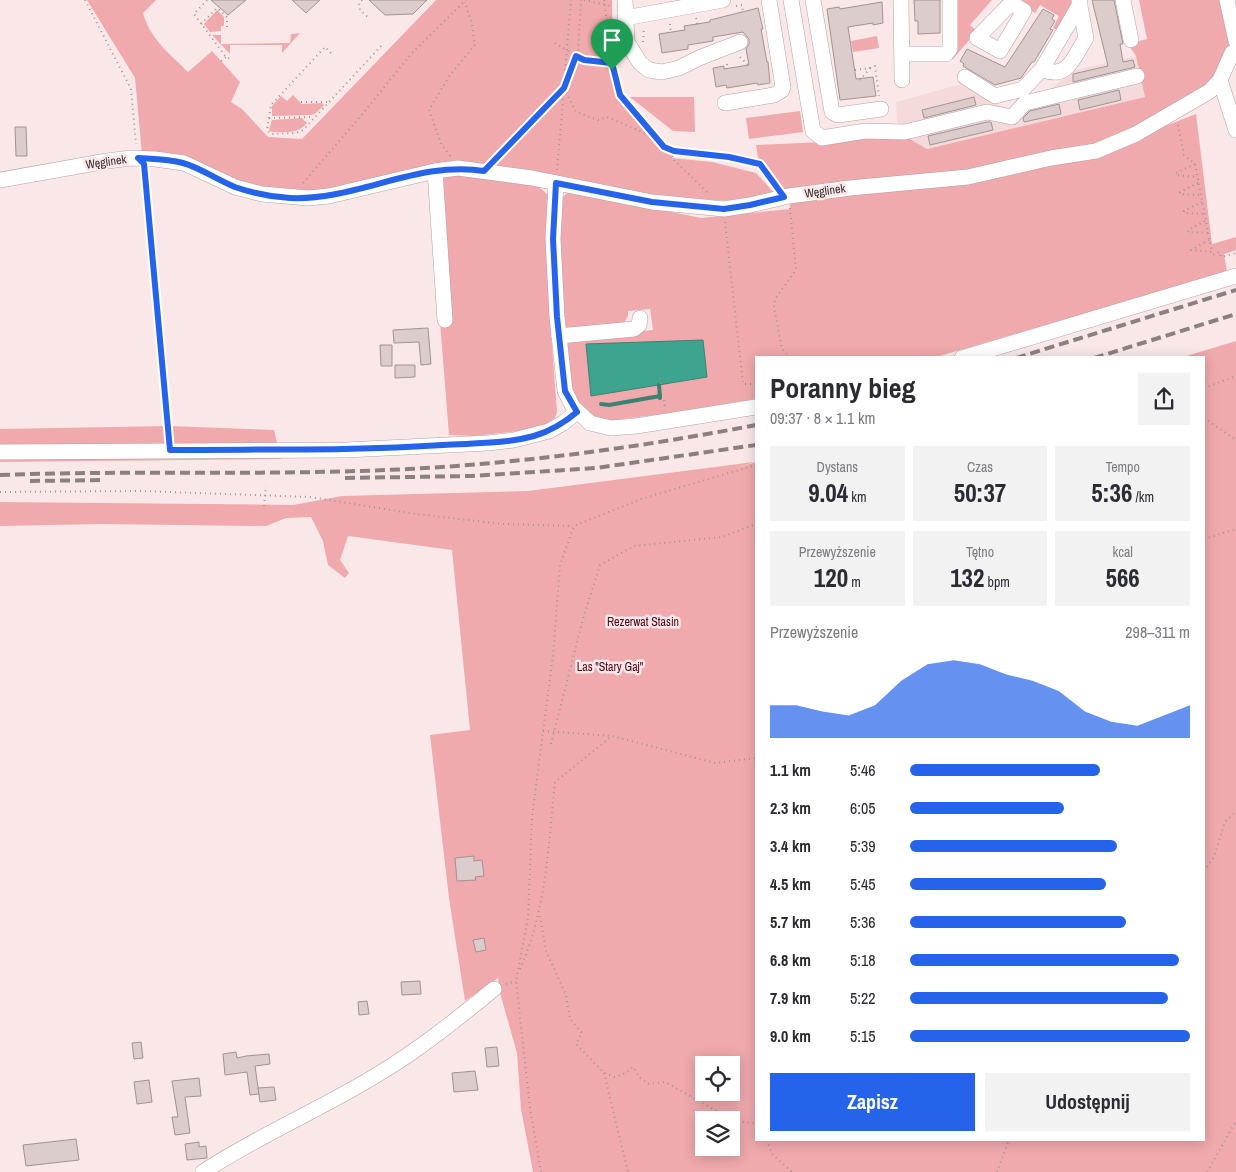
<!DOCTYPE html>
<html lang="pl">
<head>
<meta charset="utf-8">
<style>
	:root { --surface:#fff; --page:#f2f2f3; --text:#2b2b33; --muted:#7c7c81; --accent:#2563eb }
	body { margin:0; font-family:"Archivo Narrow",sans-serif; background:var(--page); color:var(--text); height:100vh; display:flex; flex-direction:column; font-size:19px; white-space:nowrap }
	* { box-sizing:border-box; margin:0 }
	p { font-size:16px; color:var(--muted) }
	.icon { flex:none; width:28px; height:28px; fill:none; stroke:currentColor; stroke-width:2; stroke-linecap:round; stroke-linejoin:round }
	.map { position:relative; flex:1; overflow:hidden }
	.sheet { position:absolute; left:755px; top:356px; width:450px; height:785px; display:flex; flex-direction:column; background:var(--surface); border-radius:0px; box-shadow:0 2px 12px #0003 }
	.sheet>* { flex:none }
	.tools { position:absolute; left:695px; top:1056px; display:grid; gap:10px }
	.tools a { display:grid; place-items:center; width:45px; height:45px; border-radius:0px; background:var(--surface); box-shadow:0 2px 12px #0003; font-size:25px }
	.pin { position:absolute; display:grid; place-items:center; width:42px; height:42px; color:#fff; margin:-51px -21px; border-radius:50% 50% 50% 0; rotate:-45deg; box-shadow:0 0 5px #0007 }
	.pin .icon { rotate:45deg }
	.round { display:grid; place-items:center; flex:none; width:52px; height:52px; border-radius:0px; background:var(--page) }
	.overview { display:flex; align-items:center; justify-content:space-between; height:85px; padding:0 15px }
	h1 { font-size:28px; font-weight:700; line-height:38px }
	.figures { display:grid; grid-template-columns:repeat(3,1fr); gap:8px; height:85px; padding:5px 15px }
	.figures div { display:grid; align-content:center; border-radius:0px; background:var(--page); text-align:center }
	.figures b { font-size:25px; font-weight:700 }
	.figures small { font-size:14px; font-weight:400 }
	.figures p { font-size:14px }
	.chart { height:140px; padding:10px 15px }
	.chart p { display:flex; justify-content:space-between }
	.chart svg { width:100%; height:90px; margin-top:5px; fill:var(--accent); opacity:.7 }
	.action { display:flex; gap:10px; margin-top:auto; padding:10px 15px }
	.action a { flex:1; height:58px; border-radius:0px; background:var(--accent); color:#fff; font-size:20px; font-weight:700; line-height:58px; text-align:center }
	.action a+a { background:var(--page); color:var(--text) }
	ul { padding:0 15px; list-style:none; font-size:16px }
	li { display:grid; grid-template-columns:80px 60px 1fr; align-items:center; height:38px }
	li i { height:12px; border-radius:6px; background:var(--accent) }
	.map>svg:first-child { display:block }
	.built { fill:#f5dadb }
	.green { fill:#f0a9ad; fill-rule:evenodd }
	.water { fill:#3da58f; stroke:#3b8272 }
	.lines { fill:none; stroke-linecap:round; stroke-linejoin:round }
	.stream { stroke:#3b8272; stroke-width:4 }
	.building { fill:#dcc; stroke:#a39293 }
	.minor-casing { stroke:#b3a2a3; stroke-width:16 }
	.path { stroke:#a29596; stroke-width:2; stroke-dasharray:1 4; stroke-linecap:butt }
	.minor { stroke:#fff; stroke-width:15 }
	.rail { stroke:#8b8080; stroke-width:4; stroke-dasharray:10 5; stroke-linecap:butt }
	.route-casing { stroke:#fff; stroke-width:10 }
	.route { stroke:#2563eb; stroke-width:6 }
	.labels { text-anchor:middle; dominant-baseline:central; stroke-width:5; stroke-linejoin:round; paint-order:stroke }
	.street-label { font-size:12px; fill:#352f2f; stroke:#fae8e9 }
	.park-label { font-size:12px; fill:#510617; stroke:#fae8e9 }
</style>
</head>
<body>
<div class="map">
<svg width="1236" height="1172" viewBox="0 0 1236 1172">
	<rect width="100%" height="100%" fill="#fae8e9"/>
	<path class="built" d="M 1136,56 L 1146,97 L 927,149 L 905,136 L 897,121 L 896,102 L 961,84 L 1010,111 L 1050,90 L 1071,71 Z"/>
	<g class="green">
		<path d="M 87,0 L 156,0 L 143,13 C 150,39 170,54 188,72 L 212,51 L 240,82 L 231,102 L 242,109 L 268,137 L 302,139 L 436,0 L 612,0 L 613,70 L 620,95 L 664,147 L 674,151 L 672,158 L 712,162 L 756,173 L 777,196 L 730,201 L 657,196 L 571,178 L 505,168 L 319,193 L 266,191 L 142,154 L 135,78 Z"/>
		<path d="M 957,0 L 992,0 L 970,25 L 977,31 L 952,60 L 954,50 Z"/>
		<path d="M 1019,0 L 1073,0 L 1073,6 L 1058,31 L 1053,28 L 1059,16 L 1040,5 L 1035,13 L 1019,4 Z"/>
		<path d="M 1139,0 L 1220,0 L 1230,50 L 1214,86 L 1150,132 L 1196,114 L 1212,244 L 1236,237 L 1236,250 L 1224,254 L 1227,272 L 936,357 L 756,358 L 756,399 L 670,413 L 607,421 L 594,416 L 585,409 L 572,393 L 567,344 L 575,338 L 653,330 L 650,309 L 628,311 L 628,316 L 624,323 L 568,329 L 565,326 L 563,317 L 558,214 C 560,203 560,196 571,191 L 701,218 L 790,209 L 789,196 L 785,197 L 759,164 L 756,145 L 823,142 L 866,136 L 905,136 L 927,149 L 1145,97 L 1136,56 L 1128,44 L 1147,39 Z"/>
		<path d="M 217,10 L 224,17 L 224,26 L 221,26 L 221,31 L 210,32 L 204,24 Z"/>
		<path d="M 300,33 L 282,53 L 282,45 L 230,45 L 230,54 L 212,35 L 221,35 L 221,44 L 290,43 L 291,34 Z"/>
		<path d="M 877,36 L 879,48 L 853,52 L 851,41 Z"/>
		<path d="M 293,95 L 302,104 L 322,103 L 324,105 L 316,113 L 311,115 L 272,116 L 272,106 L 281,96 L 287,101 Z"/>
		<path d="M 630,97 L 694,97 L 695,132 L 673,131 Z"/>
		<path d="M 800,111 L 803,132 L 749,139 L 746,118 Z"/>
		<path d="M 302,118 L 307,123 C 298,134 285,132 272,132 L 269,130 L 272,120 Z"/>
		<path d="M 449,173 L 537,185 L 548,195 L 549,307 L 557,412 L 555,418 L 539,429 L 474,436 L 449,435 L 439,309 L 436,175 Z"/>
		<path d="M 1236,341 L 1236,1172 L 533,1172 L 521,1109 L 517,1053 L 500,993 L 498,978 L 465,1001 L 449,898 L 430,735 L 470,730 L 452,550 L 348,536 L 340,560 L 349,573 L 345,578 L 328,565 L 323,541 L 311,517 L 286,518 L 266,526 L 101,524 L 0,526 L 0,502 L 293,505 L 342,496 L 528,491 L 754,462 L 733,469 L 756,462 L 756,1140 L 1204,1140 L 1204,358 L 1183,357 ZM 704,1065 L 731,1065 L 731,1092 L 704,1092 ZM 704,1120 L 731,1120 L 731,1148 L 704,1148 Z"/>
		<path d="M 169,426 L 274,430 L 281,459 L 0,462 L 0,429 Z"/>
	</g>
	<path class="water" d="M 703,340 L 707,377 L 591,396 L 586,344 Z"/>
	<g class="lines">
		<g class="stream">
			<path d="M 659,385 L 660,398"/>
			<path d="M 601,404 L 609,405 L 660,396"/>
		</g>
	</g>
	<g class="building">
		<path d="M 211,0 L 246,0 L 228,15 Z"/>
		<path d="M 292,0 L 320,0 L 306,13 Z"/>
		<path d="M 369,0 L 427,0 L 413,14 L 385,15 Z"/>
		<path d="M 914,0 L 940,0 L 940,33 L 918,34 L 918,21 L 915,21 Z"/>
		<path d="M 1092,0 L 1114,0 L 1123,44 L 1120,44 L 1123,62 L 1133,60 L 1135,67 L 1073,82 L 1073,74 L 1108,66 Z"/>
		<path d="M 882,2 L 883,23 L 873,25 L 873,23 L 848,27 L 856,79 L 873,77 L 876,96 L 840,100 L 827,9 L 839,7 L 840,9 Z"/>
		<path d="M 758,8 L 763,29 L 761,29 L 767,62 L 768,62 L 770,83 L 758,85 L 757,83 L 727,88 L 726,85 L 716,87 L 713,68 L 724,66 L 724,69 L 749,65 L 746,49 L 749,44 L 749,39 L 743,32 L 713,37 L 713,41 L 688,45 L 688,49 L 662,53 L 659,34 L 685,30 L 684,26 L 710,22 L 710,20 Z"/>
		<path d="M 1043,9 L 1054,15 L 1052,19 L 1055,21 L 1050,29 L 1053,30 L 1034,62 L 1032,62 L 1021,78 L 995,85 L 963,66 L 964,64 L 960,61 L 967,49 L 1005,67 Z"/>
		<path d="M 1119,90 L 1121,100 L 1080,110 L 1078,100 Z"/>
		<path d="M 974,97 L 976,105 L 924,118 L 922,110 Z"/>
		<path d="M 1059,104 L 1061,114 L 1024,122 L 1023,118 L 1030,111 Z"/>
		<path d="M 987,122 L 991,122 L 993,130 L 930,145 L 928,136 Z"/>
		<path d="M 15,127 L 26,127 L 27,156 L 16,156 Z"/>
		<path d="M 428,328 L 431,364 L 421,365 L 419,342 L 394,343 L 393,330 Z"/>
		<path d="M 380,345 L 392,345 L 392,366 L 381,366 Z"/>
		<path d="M 395,365 L 415,365 L 415,377 L 395,378 Z"/>
		<path d="M 474,856 L 474,861 L 482,860 L 484,876 L 475,877 L 476,880 L 457,881 L 455,858 Z"/>
		<path d="M 484,938 L 486,950 L 476,952 L 473,940 Z"/>
		<path d="M 420,981 L 421,994 L 402,995 L 401,982 Z"/>
		<path d="M 367,1001 L 369,1014 L 359,1015 L 358,1002 Z"/>
		<path d="M 141,1042 L 143,1058 L 134,1059 L 132,1043 Z"/>
		<path d="M 497,1047 L 499,1066 L 487,1067 L 485,1048 Z"/>
		<path d="M 236,1052 L 237,1058 L 246,1056 L 269,1054 L 270,1064 L 255,1066 L 259,1094 L 250,1095 L 247,1072 L 225,1075 L 223,1054 Z"/>
		<path d="M 475,1071 L 478,1090 L 454,1092 L 452,1073 Z"/>
		<path d="M 199,1078 L 201,1096 L 185,1097 L 190,1133 L 175,1135 L 172,1117 L 178,1117 L 172,1081 Z"/>
		<path d="M 149,1080 L 152,1102 L 137,1104 L 134,1082 Z"/>
		<path d="M 274,1087 L 276,1100 L 260,1102 L 258,1088 Z"/>
		<path d="M 76,1139 L 79,1160 L 26,1166 L 23,1145 Z"/>
		<path d="M 199,1142 L 199,1147 L 206,1146 L 207,1158 L 187,1160 L 185,1144 Z"/>
	</g>
	<g class="lines">
		<defs>
			<g id="minor">
				<path d="M 625,0 L 627,42 L 640,63 L 649,70 L 662,72 L 679,68 L 699,58 L 740,42"/>
				<path d="M 791,0 L 813,131 L 822,138 L 865,131 L 905,132 L 987,112 L 1012,117 L 1025,103 L 1137,76"/>
				<path d="M 813,0 L 832,112 L 838,115 L 881,109"/>
				<path d="M 901,0 L 902,80"/>
				<path d="M 1123,0 L 1131,40"/>
				<path d="M 1227,0 L 1236,41"/>
				<path d="M 1011,3 L 1024,11 L 1000,51 L 977,38 L 1014,0"/>
				<path d="M 625,18 L 723,0"/>
				<path d="M 902,54 L 946,54 L 950,49 L 950,0"/>
				<path d="M 1042,69 C 1068,81 1074,56 1086,38 L 1079,1"/>
				<path d="M 965,77 L 995,96 L 1023,89 L 1042,69 L 1080,4"/>
				<path d="M 1220,80 L 1236,130"/>
				<path d="M 725,103 L 774,95 L 782,90 L 783,87 L 769,0"/>
				<path d="M 435,171 L 445,320"/>
				<path d="M 0,180 L 107,161 L 131,158 L 155,159 L 184,163 L 235,187 L 262,194 L 308,198 L 329,196 L 435,171 L 458,168 L 532,178 L 652,202 L 724,209 L 750,205 L 789,196 L 850,188 L 968,177 L 1051,158 L 1096,151 L 1136,134 L 1210,91 L 1220,80 L 1232,53 L 1236,51"/>
				<path d="M 556,183 L 553,239 L 557,317 L 565,391 L 573,407 L 590,423 L 611,428 L 636,426 L 756,407"/>
				<path d="M 559,336 L 634,329 L 639,325 L 640,318"/>
				<path d="M 962,358 L 1236,276"/>
				<path d="M 0,452 L 346,450 L 488,443 L 514,440 L 549,431 L 563,423 L 577,412"/>
				<path d="M 203,1172 C 259,1135 322,1109 380,1073 C 420,1049 457,1019 494,989"/>
			</g>
		</defs>
		<use href="#minor" class="minor-casing"/>
		<g class="path">
			<path d="M 85,0 L 131,89 L 136,144"/>
			<path d="M 207,0 L 194,14 L 226,57 L 230,59"/>
			<path d="M 362,0 L 359,3 L 360,10 L 369,18"/>
			<path d="M 584,0 L 611,6"/>
			<path d="M 604,0 L 613,70 L 620,95 L 664,147 L 674,151 L 729,157 L 759,164 L 776,186"/>
			<path d="M 736,6 L 742,5 L 743,12"/>
			<path d="M 696,18 L 697,24"/>
			<path d="M 201,24 L 217,8 L 227,17 L 227,31"/>
			<path d="M 670,24 L 671,33"/>
			<path d="M 643,42 L 644,28"/>
			<path d="M 555,43 L 584,60 L 612,63"/>
			<path d="M 331,53 L 325,47 L 271,105 L 267,130 L 271,134 L 296,133 L 303,130 L 383,44"/>
			<path d="M 740,57 L 748,65"/>
			<path d="M 221,61 L 226,57"/>
			<path d="M 727,64 L 728,68"/>
			<path d="M 870,68 L 875,66 L 879,96"/>
			<path d="M 855,70 L 870,68 L 860,80"/>
			<path d="M 564,85 L 571,0"/>
			<path d="M 564,88 L 576,112 L 598,120 L 607,117 L 656,138"/>
			<path d="M 301,102 L 329,102"/>
			<path d="M 269,118 L 314,117"/>
			<path d="M 1178,125 L 1184,155 L 1195,164 L 1212,252"/>
			<path d="M 674,151 L 672,158 L 708,193"/>
			<path d="M 450,156 L 441,144 L 429,110 L 450,75 L 475,45 L 472,25 L 465,2"/>
			<path d="M 495,160 L 564,88 L 578,52 L 581,0"/>
			<path d="M 1195,164 L 1176,173 L 1176,175 L 1197,177"/>
			<path d="M 557,170 L 564,90"/>
			<path d="M 145,171 L 169,437"/>
			<path d="M 303,183 L 360,117 L 411,54 L 466,0"/>
			<path d="M 1198,183 L 1180,192 L 1180,194 L 1201,195"/>
			<path d="M 1202,202 L 1184,211 L 1184,213 L 1205,214"/>
			<path d="M 790,208 L 796,270 L 775,299 L 774,307 L 782,349 L 791,358"/>
			<path d="M 1205,221 L 1188,230 L 1188,232 L 1208,233"/>
			<path d="M 725,222 L 743,384 L 756,384"/>
			<path d="M 1209,240 L 1191,250 L 1212,252 L 1213,255 L 1219,252 L 1221,257 L 1236,253"/>
			<path d="M 660,378 L 661,385"/>
			<path d="M 1204,388 L 1236,376"/>
			<path d="M 664,400 L 665,408"/>
			<path d="M 1204,418 L 1236,440"/>
			<path d="M 0,492 L 141,491 L 310,497 L 416,514 L 503,524 L 573,526"/>
			<path d="M 264,506 L 266,486"/>
			<path d="M 1204,539 L 1236,529"/>
			<path d="M 543,731 L 612,736"/>
			<path d="M 551,744 L 583,619 L 600,565 L 634,546 L 722,537 L 756,524"/>
			<path d="M 1204,871 L 1214,857 L 1225,822 L 1236,811"/>
			<path d="M 540,916 L 546,951 L 566,995 L 570,1019 L 582,1033 L 576,1044 L 604,1073 L 615,1077 L 626,1073 L 633,1067 L 640,1078 L 649,1084 L 665,1082 L 735,1121 L 753,1123 L 756,1126"/>
			<path d="M 520,969 C 547,908 548,847 555,782 L 612,736 L 715,763 L 756,758"/>
			<path d="M 506,984 L 516,981"/>
			<path d="M 604,1073 L 628,1172"/>
			<path d="M 767,1140 L 772,1154 L 792,1172"/>
			<path d="M 541,1172 L 530,1108 L 516,981 L 528,918 L 532,817 L 553,655 L 560,565 L 574,526 L 641,499 L 756,465"/>
			<path d="M 997,1172 L 1009,1140"/>
			<path d="M 1207,1172 L 1236,1121"/>
		</g>
		<use href="#minor" class="minor"/>
		<g class="rail">
			<path d="M 1016,358 L 1236,290"/>
			<path d="M 1094,358 L 1236,314"/>
			<path d="M 0,475 C 136,470 272,476 408,469 C 525,463 641,447 756,425"/>
			<path d="M 345,478 L 472,476 L 596,468 L 756,445"/>
			<path d="M 30,481 L 105,480"/>
		</g>
	</g>
	<g class="lines">
		<defs>
			<path id="route" d="M 576,56 L 584,60 L 612,63 L 620,95 L 664,147 L 674,151 L 729,157 L 760,164 L 784,197 L 750,205 L 724,209 L 652,202 L 556,183 L 553,239 L 557,317 L 565,391 L 577,412 C 564,423 551,431 534,436 C 505,444 474,443 443,445 C 352,451 261,449 170,450 L 144,164 L 138,158 C 153,159 168,159 183,163 C 201,168 217,180 235,187 C 252,193 272,197 290,198 C 356,201 418,160 484,171 L 564,88 Z"/>
		</defs>
		<use href="#route" class="route-casing"/>
		<use href="#route" class="route"/>
	</g>
	<g class="labels">
		<g class="street-label">
			<text transform="translate(106 162) rotate(-8)">Węglinek</text>
			<text transform="translate(825 191) rotate(-8)">Węglinek</text>
		</g>
		<g class="park-label">
			<text x="643" y="622">Rezerwat Stasin</text>
			<text x="610" y="667">Las "Stary Gaj"</text>
		</g>
	</g>
</svg>
<div class="tools">
<a><svg class="icon" aria-label="locate" viewBox="0 0 24 24"><circle cx="12" cy="12" r="6"/><path d="M12 2v4M12 18v4M2 12h4M18 12h4"/></svg></a>
<a><svg class="icon" aria-label="layers" viewBox="0 0 24 24"><path d="M12 4l9 5-9 5-9-5zM3 14l9 5 9-5"/></svg></a>
</div>
<div class="pin" style="left:612px;top:70px;background:#1e9e55"><svg class="icon" aria-label="arrive" viewBox="0 0 24 24"><path d="M6 21V4h12l-3 4 3 4H6"/></svg></div>
<section class="sheet">
<div class="overview"><div><h1>Poranny bieg</h1><p>09:37 · 8 × 1.1 km</p></div><a class="round"><svg class="icon" aria-label="share" viewBox="0 0 24 24"><path d="M12 15V3M7 8l5-5 5 5M5 13v7h14v-7"/></svg></a></div>
<div class="figures">
<div><p>Dystans</p><b>9.04<small> km</small></b></div>
<div><p>Czas</p><b>50:37</b></div>
<div><p>Tempo</p><b>5:36<small> /km</small></b></div>
</div>
<div class="figures">
<div><p>Przewyższenie</p><b>120<small> m</small></b></div>
<div><p>Tętno</p><b>132<small> bpm</small></b></div>
<div><p>kcal</p><b>566</b></div>
</div>
<div class="chart"><p><span>Przewyższenie</span>298–311 m</p>
<svg viewBox="0 0 160 44" preserveAspectRatio="none"><path d="M0 44V28L10 28L20 31L30 33L40 28L50 16L60 8L70 6L80 8L90 13L100 16L110 21L120 31L130 36L140 38L150 33L160 28V44z"/></svg>
</div>
<ul>
<li><b>1.1 km</b>5:46<i style="width:68%"></i></li>
<li><b>2.3 km</b>6:05<i style="width:55%"></i></li>
<li><b>3.4 km</b>5:39<i style="width:74%"></i></li>
<li><b>4.5 km</b>5:45<i style="width:70%"></i></li>
<li><b>5.7 km</b>5:36<i style="width:77%"></i></li>
<li><b>6.8 km</b>5:18<i style="width:96%"></i></li>
<li><b>7.9 km</b>5:22<i style="width:92%"></i></li>
<li><b>9.0 km</b>5:15<i style="width:100%"></i></li>
</ul>
<div class="action"><a>Zapisz</a><a>Udostępnij</a></div>
</section>
</div>
</body>
</html>
